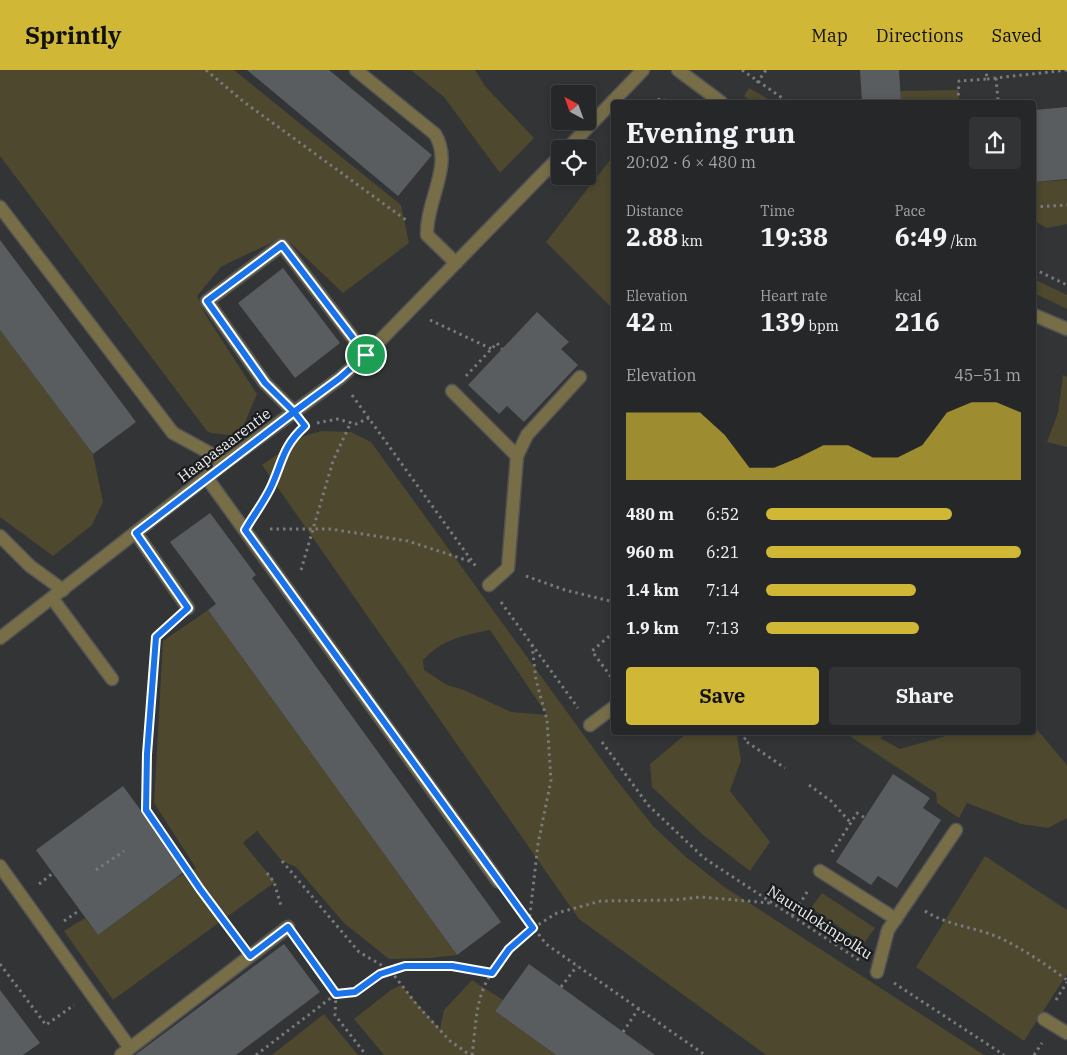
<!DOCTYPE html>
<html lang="en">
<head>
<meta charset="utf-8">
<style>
	:root { --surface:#262728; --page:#323334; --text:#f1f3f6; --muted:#a4a5a8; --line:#424445; --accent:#d1b736 }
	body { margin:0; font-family:"IBM Plex Serif",serif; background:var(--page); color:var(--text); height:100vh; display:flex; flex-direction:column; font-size:19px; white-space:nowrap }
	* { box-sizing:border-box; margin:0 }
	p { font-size:16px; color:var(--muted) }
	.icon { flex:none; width:28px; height:28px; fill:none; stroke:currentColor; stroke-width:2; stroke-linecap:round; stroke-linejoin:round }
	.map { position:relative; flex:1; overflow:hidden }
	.drawer { position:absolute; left:611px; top:30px; width:425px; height:635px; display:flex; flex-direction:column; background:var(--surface); border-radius:5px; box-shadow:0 2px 8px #0003,0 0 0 1px var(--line) }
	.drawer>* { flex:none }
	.needle { width:32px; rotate:319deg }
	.tools { position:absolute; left:551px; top:15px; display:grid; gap:10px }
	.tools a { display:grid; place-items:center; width:45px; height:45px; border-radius:5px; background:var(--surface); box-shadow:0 2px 8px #0003,0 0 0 1px var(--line); font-size:25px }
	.pin { position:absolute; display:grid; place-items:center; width:42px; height:42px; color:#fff; margin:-21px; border:2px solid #fff; border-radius:50%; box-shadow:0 1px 5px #0007 }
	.round { display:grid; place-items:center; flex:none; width:52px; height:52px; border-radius:5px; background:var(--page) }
	.overview { display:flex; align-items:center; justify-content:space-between; height:85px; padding:0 15px }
	h1 { font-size:28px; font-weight:800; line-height:38px }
	.metrics { display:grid; grid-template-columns:repeat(3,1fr); gap:8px; height:85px; padding:5px 15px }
	.metrics div { display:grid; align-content:center }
	.metrics b { font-size:25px; font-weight:800 }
	.metrics small { font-size:14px; font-weight:400 }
	.metrics p { font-size:14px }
	.chart { height:140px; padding:10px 15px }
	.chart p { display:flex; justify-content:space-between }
	.chart svg { width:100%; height:90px; margin-top:5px; fill:var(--accent); opacity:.7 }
	.action { display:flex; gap:10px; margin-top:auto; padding:10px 15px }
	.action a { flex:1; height:58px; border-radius:5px; background:var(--accent); color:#111; font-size:20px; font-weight:800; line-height:58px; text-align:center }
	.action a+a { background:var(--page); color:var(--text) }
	ul { padding:0 15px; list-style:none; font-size:16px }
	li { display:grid; grid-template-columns:80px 60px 1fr; align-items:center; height:38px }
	li i { height:12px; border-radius:6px; background:var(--accent) }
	header { display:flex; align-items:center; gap:30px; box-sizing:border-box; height:70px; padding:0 25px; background:var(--accent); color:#111 }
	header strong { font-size:24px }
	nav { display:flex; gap:28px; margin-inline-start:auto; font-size:18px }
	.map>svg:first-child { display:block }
	.green { fill:#4d482e; fill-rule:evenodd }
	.building { fill:#5a5d60 }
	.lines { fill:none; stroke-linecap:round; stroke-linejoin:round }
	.minor-casing { stroke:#505254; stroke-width:15 }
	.path { stroke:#787a7c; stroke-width:3; stroke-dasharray:2.5 4; stroke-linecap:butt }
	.minor { stroke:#776e48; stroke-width:12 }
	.route-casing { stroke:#fff; stroke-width:10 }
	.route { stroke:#1a73e8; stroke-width:6 }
	.labels { text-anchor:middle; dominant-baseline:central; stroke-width:4.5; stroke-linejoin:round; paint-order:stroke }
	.street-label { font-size:15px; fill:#eceef0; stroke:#1a1c1d }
</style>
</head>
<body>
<header>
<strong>Sprintly</strong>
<nav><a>Map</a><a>Directions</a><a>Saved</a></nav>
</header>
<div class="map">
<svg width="1067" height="985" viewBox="0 0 1067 985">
	<rect width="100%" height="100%" fill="#323436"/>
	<g class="green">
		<path d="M 0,0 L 234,0 L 401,135 L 409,173 L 343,223 L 284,167 L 222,196 L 197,226 L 205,244 L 257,324 L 239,366 L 211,363 L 207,361 L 0,86 Z"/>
		<path d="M 411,0 L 475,0 L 485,16 L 534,68 L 500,103 L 444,27 Z"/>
		<path d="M 749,18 L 773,32 L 753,32 L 744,26 Z"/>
		<path d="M 959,20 L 959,32 L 901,32 L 900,21 Z"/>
		<path d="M 614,85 L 614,240 L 546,172 Z"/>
		<path d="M 1067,110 L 1067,154 L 1047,158 L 1034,151 L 1034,112 Z"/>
		<path d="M 1034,209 L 1067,225 L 1067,239 L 1034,223 Z"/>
		<path d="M 0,260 L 93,384 L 103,432 L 92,455 L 53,486 L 0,447 Z"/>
		<path d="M 1063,305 L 1067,307 L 1067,377 L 1047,372 L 1058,343 Z"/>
		<path d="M 322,361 L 351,362 L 371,372 L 615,708 L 653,756 L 686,787 L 723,816 L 984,985 L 766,985 L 579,849 L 262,395 L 304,366 ZM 490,560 L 547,645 L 511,642 L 464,620 L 447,615 L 424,600 L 423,590 C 442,570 463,565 490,560 Z"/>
		<path d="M 208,540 L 457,885 L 430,888 L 389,889 L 344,853 L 296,797 L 282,791 L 257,761 L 243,773 L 275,812 L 113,930 L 64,861 L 85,848 L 98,865 L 176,808 L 196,798 L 154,733 L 163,571 Z"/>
		<path d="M 1034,656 L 1067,695 L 1067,748 L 1048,758 L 1021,754 L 967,733 L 959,748 L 937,733 L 936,723 L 845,663 L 887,663 L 880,668 L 900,679 L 956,663 L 1034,662 Z"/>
		<path d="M 687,663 L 732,663 L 737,666 L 741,690 L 730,721 L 770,772 L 750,801 L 703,765 L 652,717 L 650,694 Z"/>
		<path d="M 985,786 L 1067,840 L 1067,904 L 1024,971 L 916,897 Z"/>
		<path d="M 822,823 L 875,858 L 864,873 L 811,838 Z"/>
		<path d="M 472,910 L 503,930 L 495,941 L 556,985 L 384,985 L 354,949 L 391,920 L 401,915 L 440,959 L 444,940 Z"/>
		<path d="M 324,944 L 358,985 L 272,985 Z"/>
	</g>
	<g class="building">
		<path d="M 247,0 L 329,0 L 432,85 L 398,126 Z"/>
		<path d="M 860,0 L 899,0 L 901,32 L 862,32 Z"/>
		<path d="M 1067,37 L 1067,109 L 1034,112 L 1034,40 Z"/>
		<path d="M 0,170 L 136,352 L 93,384 L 0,260 Z"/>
		<path d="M 283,198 L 340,273 L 295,308 L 238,233 Z"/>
		<path d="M 537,242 L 569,272 L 561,279 L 578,295 L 524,352 L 507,336 L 499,344 L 468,315 Z"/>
		<path d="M 210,443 L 256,505 L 252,508 L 501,852 L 457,885 L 208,540 L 216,534 L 170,472 Z"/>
		<path d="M 893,704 L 930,728 L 923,738 L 941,750 L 897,818 L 878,806 L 871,815 L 836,792 Z"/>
		<path d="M 123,716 L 185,801 L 98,865 L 36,780 Z"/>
		<path d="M 284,874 L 320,922 L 236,985 L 135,985 Z"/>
		<path d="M 529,894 L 561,917 L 655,985 L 556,985 L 495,941 Z"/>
		<path d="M 0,920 L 40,973 L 23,985 L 0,985 Z"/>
	</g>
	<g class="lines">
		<defs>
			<g id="minor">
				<path d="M 356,0 L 435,64 C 454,95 426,130 427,165 L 456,193"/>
				<path d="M 678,0 L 721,32"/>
				<path d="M 567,79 L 643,0"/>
				<path d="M 0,137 L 173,363 L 226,392"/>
				<path d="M 1034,245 L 1067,259"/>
				<path d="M 452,321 L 517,386"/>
				<path d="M 294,342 L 265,313 L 207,231 L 282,175 L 366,285"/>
				<path d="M 207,408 L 498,811"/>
				<path d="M 136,463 L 188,538"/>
				<path d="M 0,466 L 30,496 L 63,520"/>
				<path d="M 489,515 L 508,498 L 517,386 L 527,365 L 580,307"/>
				<path d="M 52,528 L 112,609"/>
				<path d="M 0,568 L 226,392 L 340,308 L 366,285 L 560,86"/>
				<path d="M 590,655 L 614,637"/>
				<path d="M 0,796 L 130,978"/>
				<path d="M 820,801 L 896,849"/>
				<path d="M 877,902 L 888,860 L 956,760"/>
				<path d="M 1044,949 L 1067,963"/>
				<path d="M 121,985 L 288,857"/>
			</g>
		</defs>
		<use href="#minor" class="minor-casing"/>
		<g class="path">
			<path d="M 206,0 L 244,32 L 406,150"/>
			<path d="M 742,0 L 788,32"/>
			<path d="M 996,8 L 998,30"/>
			<path d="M 987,9 L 1067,0"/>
			<path d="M 757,13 L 766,0"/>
			<path d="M 645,32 L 662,29 L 669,32"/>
			<path d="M 958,32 L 959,11 L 987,9 L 986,0"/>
			<path d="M 1034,137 L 1067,135"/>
			<path d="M 1034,199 L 1067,215"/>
			<path d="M 430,250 L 492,279"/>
			<path d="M 466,306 L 497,273 L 502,279"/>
			<path d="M 352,325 L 477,498"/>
			<path d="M 317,353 L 337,349 L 356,354 L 369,348"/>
			<path d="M 257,440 L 271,416 L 282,387 L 289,374"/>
			<path d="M 270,459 L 330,459 L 408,471 L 472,492"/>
			<path d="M 301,500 L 333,391 L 351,352"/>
			<path d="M 526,506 L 565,520 L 614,532"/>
			<path d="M 501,532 L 578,638"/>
			<path d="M 173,552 L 156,567 L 147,684 L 146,739 L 200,819 L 238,868"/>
			<path d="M 614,562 L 592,581 L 614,611"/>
			<path d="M 749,662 L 744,670 L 785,698"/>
			<path d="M 602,672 L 648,735 L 704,788 L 859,890"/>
			<path d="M 809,715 L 831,731 L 851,753"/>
			<path d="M 832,782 L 857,743 L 865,748"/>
			<path d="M 282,791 L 359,882 L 390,900 L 417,935 L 450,971 L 470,985"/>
			<path d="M 96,800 L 124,781"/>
			<path d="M 267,803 L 274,812 L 281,836"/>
			<path d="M 39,814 L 53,803"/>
			<path d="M 511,828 L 546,874 L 705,985"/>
			<path d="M 925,841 C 946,855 974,857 998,867 C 1022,878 1045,894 1067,910"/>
			<path d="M 792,846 L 809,819"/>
			<path d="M 64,851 L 80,840"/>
			<path d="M 529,853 L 538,774 L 551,710 L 547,650 L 536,610 L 532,575"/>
			<path d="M 300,875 L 336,924 L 355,922 L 380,904 L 405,896 L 452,896 L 492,903 L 509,879 L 533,858 L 557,843 L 601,831 L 674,830 L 701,827 L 770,833"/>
			<path d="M 0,894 L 46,955 L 74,935"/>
			<path d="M 894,913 L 1004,985"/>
			<path d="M 561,917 L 577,896"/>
			<path d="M 336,924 L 335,945 L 366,985"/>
			<path d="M 1056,930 L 1067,912"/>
			<path d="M 623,962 L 639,938"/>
			<path d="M 256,985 L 336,924"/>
			<path d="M 472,985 C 476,958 475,925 492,903"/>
			<path d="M 1034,985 L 1042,973"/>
		</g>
		<use href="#minor" class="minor"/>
	</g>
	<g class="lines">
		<defs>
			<path id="route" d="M 366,285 L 340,308 L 294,342 L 305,356 C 282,377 283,391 271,417 C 264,432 253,446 245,460 L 533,858 L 509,879 L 492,903 L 452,896 L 405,896 L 380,904 L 355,922 L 336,924 L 288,857 L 250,886 L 200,819 L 146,740 L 147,684 L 156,567 L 188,538 L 136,463 L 294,342 L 265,313 L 207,231 L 282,175 L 366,285"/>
		</defs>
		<use href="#route" class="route-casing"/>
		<use href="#route" class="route"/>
	</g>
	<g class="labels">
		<g class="street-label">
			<text transform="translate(224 375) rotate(-37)">Haapasaarentie</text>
			<text transform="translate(820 852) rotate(33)">Naurulokinpolku</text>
		</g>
	</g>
</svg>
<div class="tools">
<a><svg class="needle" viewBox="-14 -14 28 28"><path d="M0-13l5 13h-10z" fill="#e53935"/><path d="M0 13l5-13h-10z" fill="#a4a5a8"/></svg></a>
<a><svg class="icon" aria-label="locate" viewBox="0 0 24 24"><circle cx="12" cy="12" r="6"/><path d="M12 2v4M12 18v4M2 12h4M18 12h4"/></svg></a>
</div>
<div class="pin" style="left:366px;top:285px;background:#1e9e55"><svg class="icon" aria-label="arrive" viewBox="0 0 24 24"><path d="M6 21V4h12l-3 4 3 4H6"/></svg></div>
<section class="drawer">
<div class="overview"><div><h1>Evening run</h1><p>20:02 · 6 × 480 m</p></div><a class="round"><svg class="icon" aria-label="share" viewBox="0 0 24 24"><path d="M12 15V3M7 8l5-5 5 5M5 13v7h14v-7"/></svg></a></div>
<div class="metrics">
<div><p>Distance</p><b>2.88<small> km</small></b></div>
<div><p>Time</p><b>19:38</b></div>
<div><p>Pace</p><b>6:49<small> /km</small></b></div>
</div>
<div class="metrics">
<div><p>Elevation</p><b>42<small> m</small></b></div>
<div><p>Heart rate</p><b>139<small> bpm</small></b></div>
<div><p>kcal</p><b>216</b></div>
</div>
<div class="chart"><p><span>Elevation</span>45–51 m</p>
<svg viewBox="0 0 160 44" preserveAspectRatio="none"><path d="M0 44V11L10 11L20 11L30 11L40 22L50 38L60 38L70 33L80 27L90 27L100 33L110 33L120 27L130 11L140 6L150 6L160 11V44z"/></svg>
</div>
<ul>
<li><b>480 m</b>6:52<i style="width:73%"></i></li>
<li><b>960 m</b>6:21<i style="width:100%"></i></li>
<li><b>1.4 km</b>7:14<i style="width:59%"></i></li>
<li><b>1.9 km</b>7:13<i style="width:60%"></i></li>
</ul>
<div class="action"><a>Save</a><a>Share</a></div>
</section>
</div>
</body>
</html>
